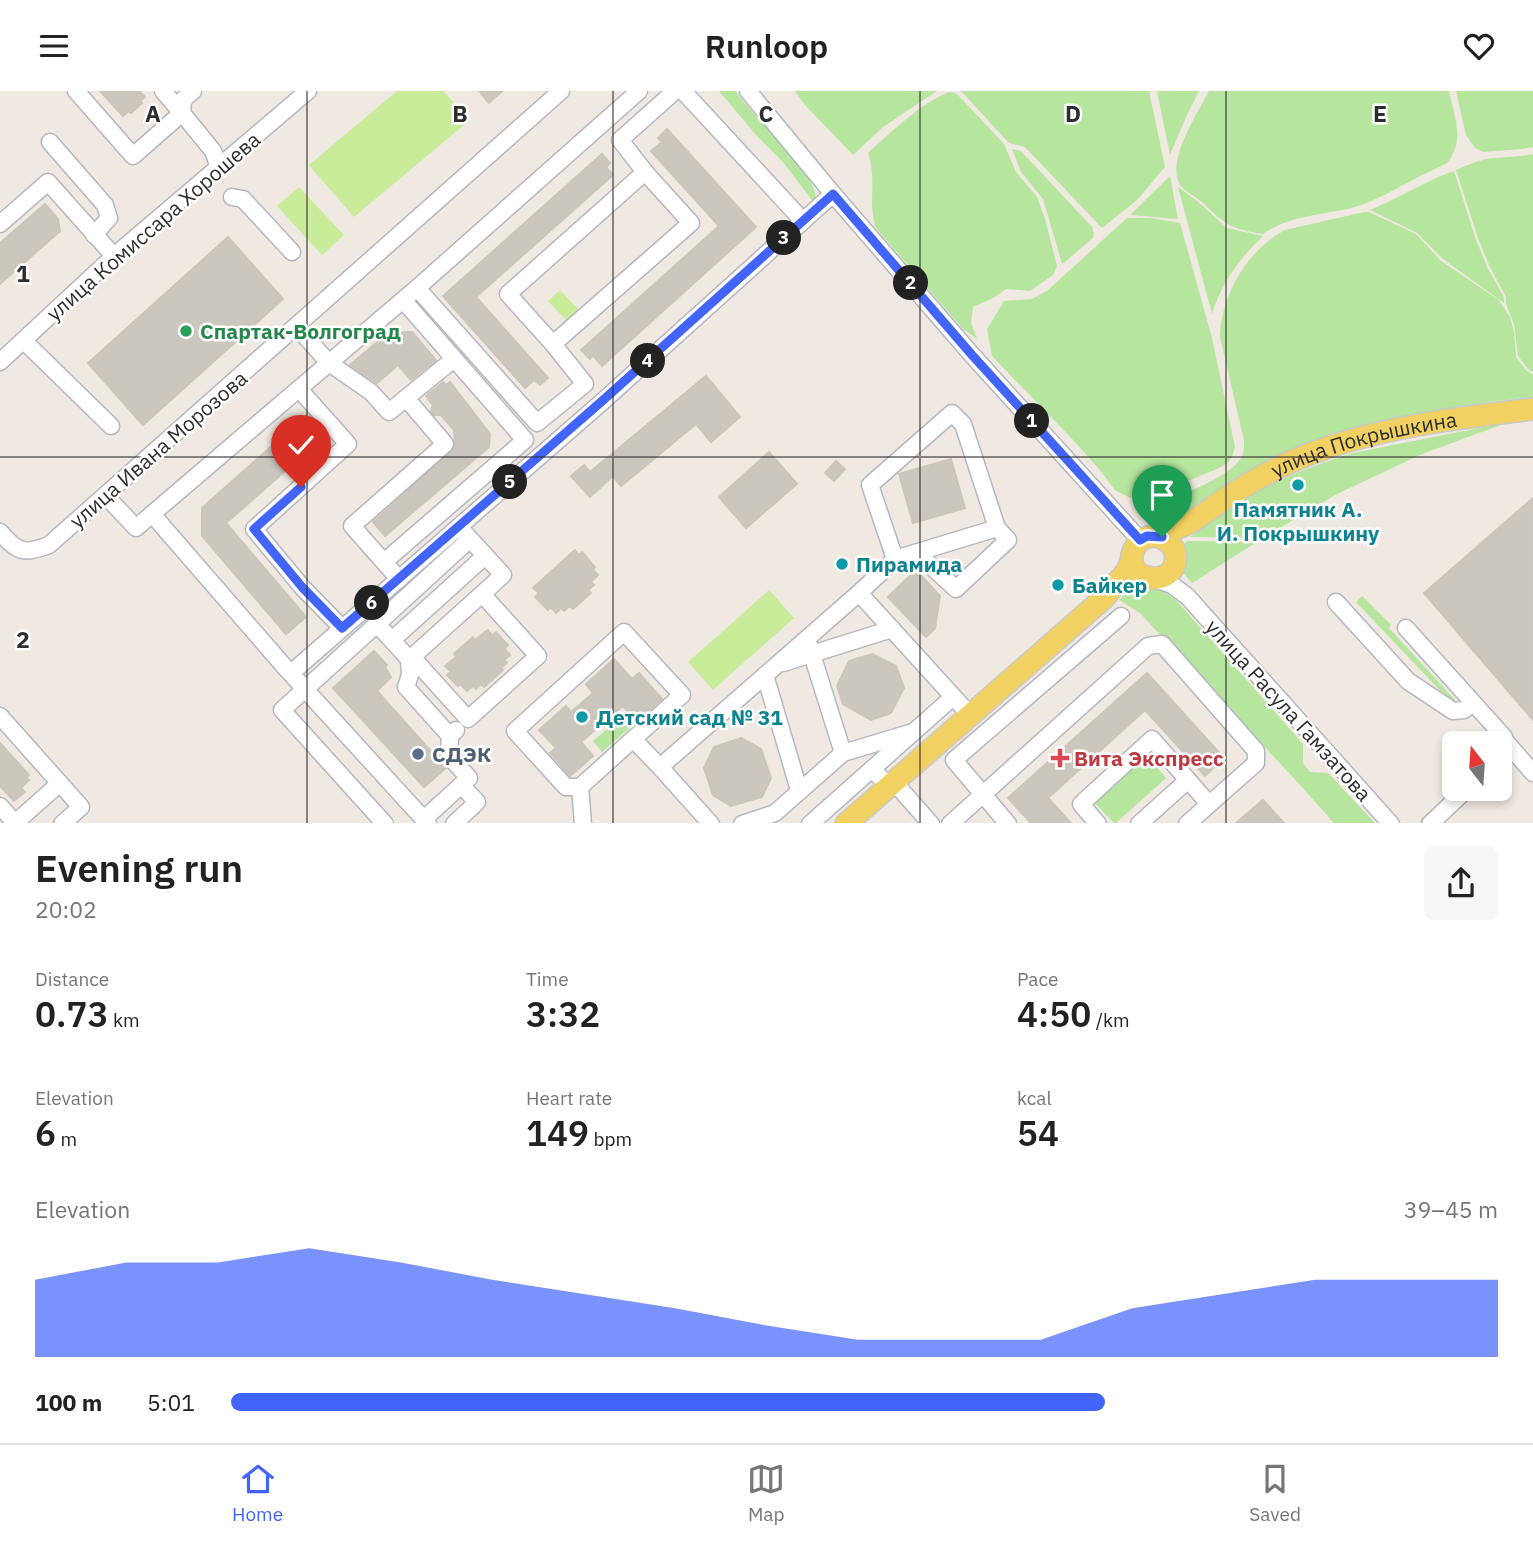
<!DOCTYPE html>
<html lang="en">
<head>
<meta charset="utf-8">
<style>
	:root { --surface:#fff; --page:#f6f6f6; --text:#222; --muted:#767676; --line:#e0e0e0; --accent:#4264fb }
	body { margin:0; font-family:"IBM Plex Sans",sans-serif; background:var(--page); color:var(--text); height:100vh; display:flex; flex-direction:column; font-size:26px; white-space:nowrap }
	* { box-sizing:border-box; margin:0 }
	p { font-size:23px; color:var(--muted) }
	.icon { flex:none; width:38px; height:38px; fill:none; stroke:currentColor; stroke-width:2; stroke-linecap:round; stroke-linejoin:round }
	.map { position:relative; height:732px; overflow:hidden }
	.drawer { display:flex; flex-direction:column; background:var(--surface); flex:1 }
	.drawer>* { flex:none }
	.needle { width:46px; rotate:343deg }
	.tools { position:absolute; left:1442px; top:640px; display:grid; gap:14px }
	.tools a { display:grid; place-items:center; width:70px; height:70px; border-radius:10px; background:var(--surface); box-shadow:0 4px 10px #0003; font-size:35px }
	.pin { position:absolute; display:grid; place-items:center; width:60px; height:60px; color:#fff; margin:-72px -30px; border-radius:50% 50% 50% 0; rotate:-45deg; box-shadow:0 0 7px #0007 }
	.pin .icon { rotate:45deg }
	.km { position:absolute; width:35px; height:35px; margin:-18px; border-radius:50%; background:#222; color:#fff; font-size:19px; line-height:35px; text-align:center }
	.round { display:grid; place-items:center; flex:none; width:74px; height:74px; border-radius:10px; background:var(--page) }
	.overview { display:flex; align-items:center; justify-content:space-between; height:119px; padding:0 35px }
	h1 { font-size:38px; font-weight:600; line-height:52px }
	.figures { display:grid; grid-template-columns:repeat(3,1fr); gap:10px; height:119px; padding:7px 35px }
	.figures div { display:grid; align-content:center }
	.figures b { font-size:35px; font-weight:600 }
	.figures small { font-size:19px; font-weight:400 }
	.figures p { font-size:19px }
	.chart { height:196px; padding:14px 35px }
	.chart p { display:flex; justify-content:space-between }
	.chart svg { width:100%; height:126px; margin-top:7px; fill:var(--accent); opacity:.7 }
	ul { padding:0 35px; list-style:none; font-size:23px }
	li { display:grid; grid-template-columns:112px 84px 1fr; align-items:center; height:52px }
	li i { height:18px; border-radius:9px; background:var(--accent) }
	header { display:flex; justify-content:space-between; align-items:center; height:91px; padding:0 35px; background:var(--surface); font-size:32px; font-weight:600 }
	.menu { display:flex; justify-content:space-around; align-items:center; height:98px; border-top:2px solid var(--line); background:var(--surface); font-size:19px; color:var(--muted) }
	.menu a { display:grid; justify-items:center; gap:4px }
	.menu .current { color:var(--accent) }
	.map>svg:first-child { display:block }
	.green { fill:#b6e59e }
	.pitch { fill:#c9ec9a }
	.building { fill:#cbc7bf; stroke:#cbc5ba; stroke-width:2 }
	.lines { fill:none; stroke-linecap:round; stroke-linejoin:round }
	.minor-casing { stroke:#b4b7c1; stroke-width:19 }
	.major-casing { stroke:#c9c9c9; stroke-width:24 }
	.minor { stroke:#fff; stroke-width:16 }
	.major { stroke:#f2d163; stroke-width:21 }
	.route-casing { stroke:#fff; stroke-width:14 }
	.route { stroke:#4264fb; stroke-width:9 }
	.grid { fill:none; stroke:#2e2e2e; stroke-width:2; stroke-opacity:0.55 }
	.leisure-dot { fill:#2e9e5b; stroke:#fff; stroke-width:2.5 }
	.culture-dot { fill:#0f9aa8; stroke:#fff; stroke-width:2.5 }
	.service-dot { fill:#5c6f8a; stroke:#fff; stroke-width:2.5 }
	.health-dot { fill:#e0444e; stroke:#fff; stroke-width:2.5 }
	.labels { text-anchor:middle; dominant-baseline:central; stroke-width:5; stroke-linejoin:round; paint-order:stroke }
	.street-label { font-size:21px; fill:#2e2e2e; stroke:#fff }
	.leisure-label { font-size:21px; font-weight:bold; fill:#27864d; stroke:#fff; text-anchor:start }
	.culture-label { font-size:21px; font-weight:bold; fill:#0d838f; stroke:#fff; text-anchor:start }
	.service-label { font-size:21px; font-weight:bold; fill:#4e5e75; stroke:#fff; text-anchor:start }
	.health-label { font-size:21px; font-weight:bold; fill:#be3a42; stroke:#fff; text-anchor:start }
	.grid-label { font-size:23px; text-anchor:middle; font-weight:bold; fill:#2e2e2e; stroke:#fff; stroke-width:5; stroke-linejoin:round; paint-order:stroke }
</style>
</head>
<body>
<header><svg class="icon" aria-label="menu" viewBox="0 0 24 24"><path d="M4 6h16M4 12h16M4 18h16"/></svg>Runloop<svg class="icon" aria-label="heart" viewBox="0 0 24 24"><path d="M12 20l-8-8c-3-5 5-10 8-4 3-6 11-1 8 4z"/></svg></header>
<div class="map">
<svg width="1533" height="733" viewBox="0 0 1533 733">
	<rect width="100%" height="100%" fill="#efe9e1"/>
	<g class="green">
		<path d="M 719,0 L 735,0 C 752,22 772,42 790,64 C 799,75 812,88 815,102 C 816,106 816,108 815,113 L 782,70 L 757,45 Z"/>
		<path d="M 795,0 L 937,0 L 883,36 L 853,64 L 805,14 Z"/>
		<path d="M 961,0 L 1149,0 L 1165,76 L 1137,109 L 1102,137 L 1025,56 L 1009,52 Z"/>
		<path d="M 1157,0 L 1199,0 L 1187,24 L 1170,64 Z"/>
		<path d="M 1209,0 L 1449,0 C 1454,26 1466,49 1447,72 C 1438,77 1428,81 1418,86 C 1397,97 1378,109 1355,116 C 1321,125 1292,123 1263,143 C 1229,137 1227,135 1202,111 C 1196,106 1186,101 1181,95 C 1164,73 1198,21 1209,0 Z"/>
		<path d="M 1456,0 L 1533,0 L 1533,56 L 1521,58 L 1483,61 L 1475,57 L 1466,44 Z"/>
		<path d="M 950,1 L 957,3 L 1004,53 L 1016,81 L 1037,106 L 1045,128 L 1057,175 L 1053,184 L 1030,200 L 1006,198 L 995,206 L 973,216 L 971,232 L 977,248 L 962,237 L 875,136 C 874,128 872,120 872,113 C 872,95 874,79 868,62 C 889,43 924,9 950,1 Z"/>
		<path d="M 1012,58 L 1021,60 L 1092,136 L 1094,142 L 1093,147 L 1060,175 L 1062,173 L 1061,169 L 1043,108 L 1021,81 Z"/>
		<path d="M 1533,63 L 1533,281 L 1528,278 L 1518,265 L 1514,233 L 1506,213 L 1506,206 L 1490,176 L 1478,147 L 1456,79 C 1468,74 1481,68 1494,67 C 1507,66 1520,66 1533,63 Z"/>
		<path d="M 1454,80 L 1476,149 L 1488,178 L 1504,206 L 1504,212 L 1443,168 L 1417,142 L 1370,119 C 1399,107 1425,90 1454,80 Z"/>
		<path d="M 1170,85 L 1178,128 L 1130,124 Z"/>
		<path d="M 1178,96 L 1196,109 L 1227,137 L 1263,145 C 1239,168 1222,191 1212,223 Z"/>
		<path d="M 1364,121 L 1369,121 L 1416,143 L 1441,170 L 1499,209 L 1510,226 L 1514,241 L 1516,266 L 1526,279 L 1533,284 L 1533,306 L 1490,311 L 1408,326 L 1175,432 L 1153,437 C 1143,428 1150,419 1159,412 C 1181,404 1235,385 1243,363 C 1245,355 1244,348 1242,341 L 1220,246 C 1221,203 1248,159 1285,139 Z"/>
		<path d="M 1127,127 L 1151,127 L 1180,132 L 1212,247 L 1235,356 L 1232,366 L 1228,372 L 1217,378 L 1161,401 L 1140,408 L 1131,407 L 1122,403 L 1115,399 L 1099,378 L 1075,351 L 992,265 L 987,238 L 1004,210 L 1032,208 L 1048,199 Z"/>
		<path d="M 1509,331 L 1422,363 L 1337,403 L 1263,447 L 1190,446 C 1206,435 1221,420 1238,411 C 1274,390 1313,374 1353,362 Z"/>
		<path d="M 1188,450 L 1257,451 L 1192,492 C 1178,477 1179,473 1182,454 Z"/>
		<path d="M 1152,496 L 1163,500 L 1176,509 L 1303,653 L 1303,672 L 1310,681 L 1328,682 L 1375,732 L 1334,732 L 1301,695 L 1140,522 L 1119,509 L 1128,500 Z"/>
		<path d="M 1362,505 L 1391,534 L 1389,537 L 1455,609 L 1451,611 L 1356,511 Z"/>
		<path d="M 624,624 L 634,633 L 602,661 L 593,650 Z"/>
		<path d="M 1146,664 L 1166,687 L 1116,732 L 1114,732 L 1094,711 Z"/>
	</g>
	<g class="pitch">
		<path d="M 397,0 L 443,0 L 470,29 L 354,126 L 309,74 Z"/>
		<path d="M 299,96 L 344,144 L 322,164 L 277,115 Z"/>
		<path d="M 560,199 L 581,221 L 569,232 L 548,210 Z"/>
		<path d="M 769,499 L 794,527 L 713,599 L 688,571 Z"/>
	</g>
	<g class="building">
		<path d="M 100,0 L 139,0 L 145,6 L 140,10 L 142,12 L 131,22 L 129,20 L 123,25 Z"/>
		<path d="M 479,0 L 502,0 L 489,12 Z"/>
		<path d="M 667,38 L 756,136 L 602,275 L 593,264 L 590,268 L 581,259 L 719,135 L 651,60 L 662,51 L 658,47 Z"/>
		<path d="M 602,63 L 610,72 L 606,76 L 613,84 L 476,206 L 548,287 L 540,294 L 534,289 L 525,297 L 443,205 Z"/>
		<path d="M 45,113 L 58,128 L 60,140 L 0,193 L 0,152 Z"/>
		<path d="M 228,146 L 283,208 L 143,334 L 88,272 Z"/>
		<path d="M 412,241 L 436,269 L 411,289 L 398,274 L 377,292 L 350,274 L 388,242 Z"/>
		<path d="M 706,285 L 740,326 L 711,351 L 696,333 L 621,395 L 613,385 L 590,406 L 571,385 L 584,374 L 590,381 Z"/>
		<path d="M 443,291 L 446,294 L 450,291 L 490,343 L 489,356 L 385,445 L 373,431 L 455,357 L 454,339 L 441,324 L 434,324 L 431,320 L 433,314 L 426,305 Z"/>
		<path d="M 300,330 L 318,351 L 226,432 L 306,526 L 286,543 L 202,445 L 202,417 Z"/>
		<path d="M 769,361 L 797,393 L 746,437 L 719,406 Z"/>
		<path d="M 951,368 L 965,417 L 913,432 L 899,383 Z"/>
		<path d="M 836,370 L 845,378 L 834,390 L 825,382 Z"/>
		<path d="M 1533,407 L 1533,629 L 1424,502 Z"/>
		<path d="M 575,459 L 579,464 L 582,461 L 595,476 L 593,479 L 598,484 L 591,491 L 594,494 L 588,499 L 591,502 L 573,518 L 570,515 L 564,520 L 561,517 L 556,522 L 551,516 L 548,519 L 535,506 L 539,502 L 533,497 Z"/>
		<path d="M 916,479 L 940,505 L 935,537 L 926,546 L 888,506 Z"/>
		<path d="M 488,539 L 492,544 L 496,541 L 508,554 L 504,558 L 510,564 L 504,569 L 507,572 L 501,577 L 503,579 L 484,596 L 481,593 L 476,598 L 473,595 L 467,600 L 460,593 L 458,595 L 447,584 L 451,581 L 445,575 L 456,566 L 454,563 L 473,546 L 475,549 Z"/>
		<path d="M 374,560 L 387,574 L 385,576 L 391,586 L 377,600 L 446,677 L 424,696 L 333,597 Z"/>
		<path d="M 872,563 L 896,575 L 904,597 L 891,622 L 871,629 L 843,613 L 837,595 L 849,570 Z"/>
		<path d="M 614,568 L 632,588 L 639,582 L 662,608 L 636,631 L 623,615 L 581,651 L 593,665 L 570,685 L 550,662 L 556,657 L 539,639 L 566,615 L 571,621 L 593,602 L 586,593 Z"/>
		<path d="M 1147,582 L 1224,667 L 1205,685 L 1145,619 L 1048,707 L 1071,732 L 1031,732 L 1008,707 Z"/>
		<path d="M 741,647 L 761,658 L 771,687 L 762,706 L 731,715 L 713,704 L 704,677 L 714,656 Z"/>
		<path d="M 0,652 L 29,684 L 26,686 L 29,689 L 21,697 L 25,701 L 14,710 L 0,695 Z"/>
		<path d="M 1263,709 L 1284,732 L 1236,732 Z"/>
	</g>
	<g class="lines">
		<defs>
			<g id="minor">
				<path d="M 76,0 L 133,65 L 182,22 L 213,60 L 217,71 L 221,74"/>
				<path d="M 163,0 L 182,22"/>
				<path d="M 683,0 L 803,130"/>
				<path d="M 748,0 L 833,103 L 972,264 L 1140,449"/>
				<path d="M 182,22 L 183,9 L 193,0"/>
				<path d="M 50,51 L 105,114 L 109,127 L 94,144"/>
				<path d="M 232,106 L 243,108 L 292,161"/>
				<path d="M 0,133 L 48,91 L 114,165"/>
				<path d="M 417,197 L 537,332 L 585,293 L 553,253 L 508,203 L 645,81 L 620,49 L 675,0"/>
				<path d="M 297,236 L 329,272 L 371,301 L 389,321 L 406,307 L 445,353 L 352,435 L 399,488"/>
				<path d="M 24,250 L 111,335"/>
				<path d="M 553,253 L 691,132 L 645,81"/>
				<path d="M 0,271 L 114,165 L 308,0"/>
				<path d="M 299,298 L 348,353 L 254,438 L 302,496 L 342,537"/>
				<path d="M 406,307 L 454,268"/>
				<path d="M 106,405 L 136,437 L 152,423 L 283,574 L 428,733"/>
				<path d="M 152,423 L 417,197 L 639,0"/>
				<path d="M 459,436 L 503,484 L 412,566 L 468,628 L 538,565 L 482,503"/>
				<path d="M 0,441 C 17,461 24,464 49,454 L 561,0"/>
				<path d="M 917,462 L 956,498 L 1008,449 L 997,437"/>
				<path d="M 384,471 L 525,349 L 403,209"/>
				<path d="M 1156,488 L 1172,494 L 1187,505 L 1391,733"/>
				<path d="M 859,502 L 895,468 L 870,394 L 952,322 L 963,333 L 997,437 L 895,468"/>
				<path d="M 1336,511 L 1408,590 L 1453,620 L 1464,619 L 1473,612"/>
				<path d="M 377,533 L 470,448"/>
				<path d="M 1406,537 L 1504,646 C 1508,655 1505,659 1500,666"/>
				<path d="M 624,541 L 682,604 L 580,696 L 566,696 L 515,640 Z"/>
				<path d="M 392,549 L 485,465"/>
				<path d="M 809,554 L 843,662"/>
				<path d="M 783,572 L 892,538"/>
				<path d="M 291,582 L 602,311 L 833,103"/>
				<path d="M 765,584 L 799,699"/>
				<path d="M 0,625 L 81,716 L 62,733"/>
				<path d="M 633,648 L 660,676"/>
				<path d="M 1507,652 L 1533,682"/>
				<path d="M 872,678 L 883,689 L 894,691 L 931,733"/>
				<path d="M 580,696 L 583,733"/>
				<path d="M 0,715 L 15,732 L 60,692"/>
				<path d="M 424,728 L 469,687 L 449,665 L 450,645 L 456,639"/>
				<path d="M 385,733 L 282,619 L 377,533 L 409,568 L 410,584 L 406,596 L 450,645"/>
				<path d="M 454,733 L 477,711 L 461,694"/>
				<path d="M 711,733 L 660,676 L 859,502 L 970,624"/>
				<path d="M 742,733 L 775,722 L 843,662 L 913,641"/>
				<path d="M 810,733 L 953,606"/>
				<path d="M 950,733 L 1148,555 L 1162,553 L 1256,660 L 1256,672 L 1187,733"/>
				<path d="M 1008,733 L 954,669 L 1121,525"/>
				<path d="M 1098,733 L 1081,713 L 1152,648 L 1209,713"/>
				<path d="M 1139,733 L 1188,689"/>
				<path d="M 1430,733 L 1467,698"/>
			</g>
			<g id="major">
				<path id="s1" d="M 1155,445 C 1164,447 1173,452 1175,462 C 1182,503 1107,490 1140,449 C 1154,443 1170,441 1185,434 C 1201,426 1215,414 1229,405 C 1260,385 1295,367 1329,356 C 1395,334 1465,326 1533,318"/>
				<path d="M 846,733 L 1104,507 L 1126,481 L 1132,469"/>
			</g>
		</defs>
		<use href="#minor" class="minor-casing"/>
		<use href="#major" class="major-casing"/>
		<use href="#minor" class="minor"/>
		<use href="#major" class="major"/>
	</g>
	<g class="lines">
		<defs>
			<path id="route" d="M 301,396 L 254,438 L 302,496 L 342,537 L 601,311 L 833,103 L 972,264 L 1140,449 L 1147,445 L 1162,446"/>
		</defs>
		<use href="#route" class="route-casing"/>
		<use href="#route" class="route"/>
	</g>
	<path class="grid" d="M 307,0 L 307,733M 613,0 L 613,733M 920,0 L 920,733M 1226,0 L 1226,733M 0,366 L 1533,366"/>
	<circle class="leisure-dot" cx="186" cy="240" r="7"/>
	<g class="culture-dot">
		<circle cx="1298" cy="394" r="7"/>
		<circle cx="842" cy="473" r="7"/>
		<circle cx="1058" cy="494" r="7"/>
		<circle cx="582" cy="626" r="7"/>
	</g>
	<circle class="service-dot" cx="418" cy="663" r="7"/>
	<path class="health-dot" d="M1056.5 656.5h7v7h7v7h-7v7h-7v-7h-7v-7h7z"/>
	<g class="labels">
		<g class="street-label">
			<text transform="translate(153 135) rotate(-41)">улица Комиссара Хорошева</text>
			<text stroke="none"><textPath href="#s1" startOffset="366">улица Покрышкина</textPath></text>
			<text transform="translate(158 358) rotate(-41)">улица Ивана Морозова</text>
			<text transform="translate(1289 619) rotate(48)">улица Расула Гамзатова</text>
		</g>
		<g class="leisure-label">
			<text x="200" y="240">Спартак-Волгоград</text>
		</g>
		<g class="culture-label">
			<text x="1298" y="418" text-anchor="middle">Памятник А.<tspan x="1298" dy="24">И. Покрышкину</tspan></text>
			<text x="856" y="473">Пирамида</text>
			<text x="1072" y="494">Байкер</text>
			<text x="596" y="626">Детский сад № 31</text>
		</g>
		<g class="service-label">
			<text x="432" y="663">СДЭК</text>
		</g>
		<g class="health-label">
			<text x="1074" y="667">Вита Экспресс</text>
		</g>
	</g>
	<g class="grid-label">
		<text x="153" y="31">A</text>
		<text x="460" y="31">B</text>
		<text x="766" y="31">C</text>
		<text x="1073" y="31">D</text>
		<text x="1380" y="31">E</text>
		<text x="23" y="191">1</text>
		<text x="23" y="557">2</text>
	</g>
</svg>
<div class="tools">
<a><svg class="needle" viewBox="-14 -14 28 28"><path d="M0-13l5 13h-10z" fill="#e53935"/><path d="M0 13l5-13h-10z" fill="#767676"/></svg></a>
</div>
<div class="pin" style="left:1162px;top:446px;background:#1e9e55"><svg class="icon" aria-label="arrive" viewBox="0 0 24 24"><path d="M6 21V4h12l-3 4 3 4H6"/></svg></div>
<div class="pin" style="left:301px;top:396px;background:#d93025"><svg class="icon" aria-label="check" viewBox="0 0 24 24"><path d="M5 12l5 5 9-10"/></svg></div>
<b class="km" style="left:1032px;top:330px">1</b>
<b class="km" style="left:911px;top:192px">2</b>
<b class="km" style="left:784px;top:147px">3</b>
<b class="km" style="left:648px;top:270px">4</b>
<b class="km" style="left:510px;top:391px">5</b>
<b class="km" style="left:372px;top:512px">6</b>
</div>
<section class="drawer">
<div class="overview"><div><h1>Evening run</h1><p>20:02</p></div><a class="round"><svg class="icon" aria-label="share" viewBox="0 0 24 24"><path d="M12 15V3M7 8l5-5 5 5M5 13v7h14v-7"/></svg></a></div>
<div class="figures">
<div><p>Distance</p><b>0.73<small> km</small></b></div>
<div><p>Time</p><b>3:32</b></div>
<div><p>Pace</p><b>4:50<small> /km</small></b></div>
</div>
<div class="figures">
<div><p>Elevation</p><b>6<small> m</small></b></div>
<div><p>Heart rate</p><b>149<small> bpm</small></b></div>
<div><p>kcal</p><b>54</b></div>
</div>
<div class="chart"><p><span>Elevation</span>39–45 m</p>
<svg viewBox="0 0 160 44" preserveAspectRatio="none"><path d="M0 44V17L10 11L20 11L30 6L40 11L50 17L60 22L70 27L80 33L90 38L100 38L110 38L120 27L130 22L140 17L150 17L160 17V44z"/></svg>
</div>
<ul>
<li><b>100 m</b>5:01<i style="width:69%"></i></li>
</ul>
</section>
<nav class="menu">
<a class="current"><svg class="icon" aria-label="home" viewBox="0 0 24 24"><path d="M3 11l9-7 9 7M6 9v11h12V9"/></svg>Home</a>
<a><svg class="icon" aria-label="map" viewBox="0 0 24 24"><path d="M3 6l6-2 6 2 6-2v14l-6 2-6-2-6 2zM9 4v14M15 6v14"/></svg>Map</a>
<a><svg class="icon" aria-label="saved" viewBox="0 0 24 24"><path d="M7 4h10v16l-5-4-5 4z"/></svg>Saved</a>
</nav>
</body>
</html>
